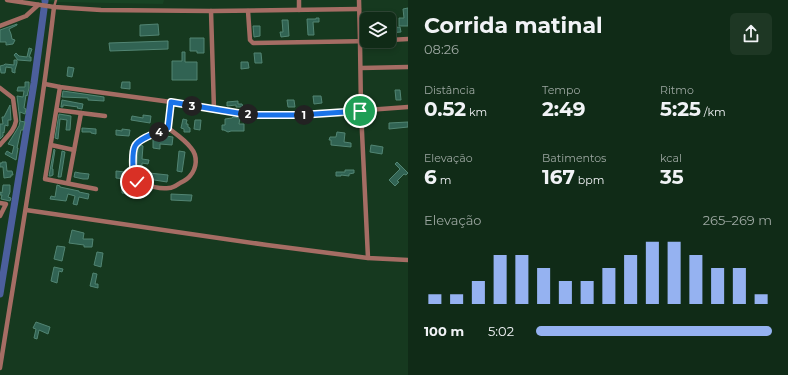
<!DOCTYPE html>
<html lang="pt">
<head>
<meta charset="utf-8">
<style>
	:root { --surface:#102b17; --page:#1e3724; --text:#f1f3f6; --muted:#9ca7a1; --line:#304736; --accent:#95b2f1 }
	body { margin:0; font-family:Montserrat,sans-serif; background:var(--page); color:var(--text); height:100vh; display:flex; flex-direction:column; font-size:15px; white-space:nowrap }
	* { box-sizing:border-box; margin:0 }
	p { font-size:13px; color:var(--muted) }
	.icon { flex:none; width:22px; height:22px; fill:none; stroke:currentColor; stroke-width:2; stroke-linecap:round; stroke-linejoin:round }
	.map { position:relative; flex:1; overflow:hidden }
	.sheet { display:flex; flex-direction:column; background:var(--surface); width:380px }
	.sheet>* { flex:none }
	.buttons { position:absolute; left:360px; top:12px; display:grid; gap:8px }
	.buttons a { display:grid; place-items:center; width:36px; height:36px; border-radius:6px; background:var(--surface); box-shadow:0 2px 6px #0003,0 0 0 1px var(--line); font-size:20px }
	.pin { position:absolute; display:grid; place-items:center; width:34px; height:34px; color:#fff; margin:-17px; border:2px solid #fff; border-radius:50%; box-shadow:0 1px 4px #0007 }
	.km { position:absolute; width:20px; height:20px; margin:-10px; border-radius:50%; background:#222; color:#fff; font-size:11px; line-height:20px; text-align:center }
	.round { display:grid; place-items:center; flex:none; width:42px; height:42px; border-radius:6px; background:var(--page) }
	.headline { display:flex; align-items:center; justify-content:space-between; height:68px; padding:0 16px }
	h1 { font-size:22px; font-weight:700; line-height:30px }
	.figures { display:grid; grid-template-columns:repeat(3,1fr); gap:6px; height:68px; padding:4px 16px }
	.figures div { display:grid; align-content:center }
	.figures b { font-size:20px; font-weight:700 }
	.figures small { font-size:11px; font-weight:400 }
	.figures p { font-size:11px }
	.chart { height:112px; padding:8px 16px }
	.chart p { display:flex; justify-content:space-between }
	.chart svg { width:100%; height:72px; margin-top:4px; stroke:var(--accent); stroke-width:6 }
	ul { padding:0 16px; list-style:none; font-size:13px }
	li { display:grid; grid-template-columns:64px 48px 1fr; align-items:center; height:30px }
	li i { height:10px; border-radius:5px; background:var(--accent) }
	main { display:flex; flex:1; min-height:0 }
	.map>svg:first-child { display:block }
	.built { fill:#184324 }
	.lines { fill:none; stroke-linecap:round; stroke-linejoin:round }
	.river { stroke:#4c5f9d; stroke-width:7 }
	.building { fill:#316353; stroke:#528573 }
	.lane { stroke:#a56d64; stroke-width:2.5 }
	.street { stroke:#a56d64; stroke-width:4.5 }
	.route-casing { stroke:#fff; stroke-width:8 }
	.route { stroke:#1a73e8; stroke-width:5 }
</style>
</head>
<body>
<main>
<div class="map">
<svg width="408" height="375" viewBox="0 0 408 375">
	<rect width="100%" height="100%" fill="#16391f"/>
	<path class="built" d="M 36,0 L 164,0 L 163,4 L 56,2 Z"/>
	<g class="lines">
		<g class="river">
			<path d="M 45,0 L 45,1"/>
			<path d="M 0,294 L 34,83 L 44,9"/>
		</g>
	</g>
	<g class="building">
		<path d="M 408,8 L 408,26 L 399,26 L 399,18 L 404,18 L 403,9 Z"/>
		<path d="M 316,18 L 319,18 L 319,22 L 313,22 L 314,35 L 308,35 L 307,19 L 316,19 Z"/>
		<path d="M 282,20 L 288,20 L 289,36 L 281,37 L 280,32 L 283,32 Z"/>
		<path d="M 17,24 L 17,25 L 9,29 L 11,34 L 12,39 L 15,40 L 13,44 L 6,45 L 6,42 L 0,42 L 0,30 Z"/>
		<path d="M 158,24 L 159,35 L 140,36 L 140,25 Z"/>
		<path d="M 253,26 L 260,26 L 260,36 L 254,37 Z"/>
		<path d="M 400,27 L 401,32 L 389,33 L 389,28 Z"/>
		<path d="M 190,38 L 204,38 L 204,53 L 197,53 L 197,51 L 190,51 Z"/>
		<path d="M 168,41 L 168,49 L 110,51 L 109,43 Z"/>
		<path d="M 29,48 L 32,49 L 29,57 L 31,57 L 31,61 L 18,60 L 14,55 L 16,53 L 19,56 L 27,57 Z"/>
		<path d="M 182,52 L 185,52 L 185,62 L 197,62 L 197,80 L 172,80 L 172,61 L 182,61 Z"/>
		<path d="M 254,53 L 261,53 L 262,63 L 255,63 Z"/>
		<path d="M 14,60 L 17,60 L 17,63 L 15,70 L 15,73 L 12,72 L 12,68 L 6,67 L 5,73 L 1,73 L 0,66 L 4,65 L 5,64 L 14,65 Z"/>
		<path d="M 241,62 L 248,62 L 249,68 L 241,69 Z"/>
		<path d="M 68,67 L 74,68 L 72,77 L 67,76 Z"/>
		<path d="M 25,82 L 29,82 L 29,88 L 27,96 L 26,95 L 24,108 L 26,109 L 25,114 L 20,112 L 20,121 L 25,122 L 23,130 L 21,130 L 17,148 L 18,148 L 16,160 L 5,154 L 7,151 L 12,154 L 14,146 L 8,144 L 19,126 L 20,121 L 17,96 L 23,97 L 24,91 L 17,91 L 18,87 L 25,87 Z"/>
		<path d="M 122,82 L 130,82 L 130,89 L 121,88 Z"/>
		<path d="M 395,90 L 400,90 L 401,100 L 396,100 Z"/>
		<path d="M 63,91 L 104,97 L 104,101 L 88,100 L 88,98 L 62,97 Z"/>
		<path d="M 313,96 L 321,96 L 322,103 L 314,104 Z"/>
		<path d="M 62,100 L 83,104 L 82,109 L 77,108 L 78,107 L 63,105 L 63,107 L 61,107 Z"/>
		<path d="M 287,100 L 294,100 L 295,107 L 288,107 Z"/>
		<path d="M 238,101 L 238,104 L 242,104 L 243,107 L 236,107 L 236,105 L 227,106 L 227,102 Z"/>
		<path d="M 10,105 L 11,120 L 8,120 L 8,126 L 5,125 L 4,133 L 3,132 L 3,136 L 0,139 L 0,124 L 3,124 L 2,117 L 4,117 Z"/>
		<path d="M 59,114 L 71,116 L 70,130 L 66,130 L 67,120 L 60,119 L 58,139 L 55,138 Z"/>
		<path d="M 143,115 L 151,116 L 150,123 L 131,120 L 132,116 L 143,118 Z"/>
		<path d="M 233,117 L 240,118 L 239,124 L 244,124 L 244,131 L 231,131 L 228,132 L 224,130 L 222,130 L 222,125 L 225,125 L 225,119 L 232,118 Z"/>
		<path d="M 183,119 L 187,120 L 186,124 L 188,124 L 188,127 L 190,128 L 190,132 L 184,132 L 184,129 L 181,128 Z"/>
		<path d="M 195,120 L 201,120 L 200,130 L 194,129 Z"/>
		<path d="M 408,122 L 408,127 L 389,129 L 389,123 Z"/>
		<path d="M 82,128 L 96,129 L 96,134 L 91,133 L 91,132 L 82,132 Z"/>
		<path d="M 122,129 L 130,130 L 129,136 L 116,135 L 116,130 L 122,131 Z"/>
		<path d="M 337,132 L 345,133 L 344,142 L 351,143 L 351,147 L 331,145 L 331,140 L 329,140 L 330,137 L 336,137 Z"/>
		<path d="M 166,136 L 173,137 L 172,145 L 160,144 L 160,149 L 153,148 L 153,138 L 157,137 L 166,137 Z"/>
		<path d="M 141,145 L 143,146 L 142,159 L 149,160 L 148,164 L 142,163 L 142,166 L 137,166 L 138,148 Z"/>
		<path d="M 371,145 L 383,147 L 382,154 L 370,152 Z"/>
		<path d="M 54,149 L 55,150 L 52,169 L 53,169 L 53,175 L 51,176 L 49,176 Z"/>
		<path d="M 62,151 L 65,152 L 61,177 L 58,177 Z"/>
		<path d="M 179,151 L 185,152 L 182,172 L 177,171 Z"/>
		<path d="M 2,162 L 6,162 L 7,171 L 12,171 L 13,175 L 11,175 L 11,177 L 4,178 L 3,167 L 0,167 L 0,163 L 2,163 Z"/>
		<path d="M 397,162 L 408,173 L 406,175 L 404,174 L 397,181 L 399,182 L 395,186 L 389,180 L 400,169 L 395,164 Z"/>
		<path d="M 345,170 L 354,170 L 354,173 L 349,174 L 349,176 L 341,175 L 341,176 L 336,176 L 336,172 L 345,172 Z"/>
		<path d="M 116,171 L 125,172 L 124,179 L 116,178 Z"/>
		<path d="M 75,172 L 80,173 L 89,174 L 88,179 L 83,179 L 74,177 Z"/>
		<path d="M 149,173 L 168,175 L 167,182 L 148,179 Z"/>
		<path d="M 3,185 L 10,185 L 10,192 L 8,197 L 11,198 L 10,201 L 1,199 L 2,195 L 0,195 L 0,192 L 2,193 Z"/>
		<path d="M 57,185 L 60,186 L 60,187 L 79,191 L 79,192 L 89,194 L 88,199 L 79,197 L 77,205 L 73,204 L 75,196 L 68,194 L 66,201 L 50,199 L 51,196 L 55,197 Z"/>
		<path d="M 122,187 L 140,189 L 140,195 L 122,193 Z"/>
		<path d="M 171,194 L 192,195 L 191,201 L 171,200 Z"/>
		<path d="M 72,230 L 84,233 L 83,239 L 93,239 L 92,247 L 84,247 L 84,245 L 69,243 Z"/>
		<path d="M 57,246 L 65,247 L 62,261 L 54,259 Z"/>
		<path d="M 97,252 L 103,253 L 101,267 L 94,265 Z"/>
		<path d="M 54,267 L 63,269 L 62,272 L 59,271 L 57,283 L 51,281 Z"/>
		<path d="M 93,273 L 97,274 L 95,284 L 98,284 L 98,288 L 90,286 Z"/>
		<path d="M 36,322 L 50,327 L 48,334 L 39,330 L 37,339 L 34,338 L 36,329 L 33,328 Z"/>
	</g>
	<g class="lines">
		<path class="lane" d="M 54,7 L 56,0"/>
		<g class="street">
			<path d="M 7,0 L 54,7 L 101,10 L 211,11 L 359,9"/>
			<path d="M 299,0 L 299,10"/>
			<path d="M 359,0 L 360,42 L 361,111 L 368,258"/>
			<path d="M 211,11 L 214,110"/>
			<path d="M 248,11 L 250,40 L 253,43 L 372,41"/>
			<path d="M 0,26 L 26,16 L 38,5"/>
			<path d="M 389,40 L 408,39"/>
			<path d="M 361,68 L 408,67"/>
			<path d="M 45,84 L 60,87 L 171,102 L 250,115 L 300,115 L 408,107"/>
			<path d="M 60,87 L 45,179 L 96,189"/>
			<path d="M 0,88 L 13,98 L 16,121 C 14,132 6,137 0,145"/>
			<path d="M 57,110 L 105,116"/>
			<path d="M 168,128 C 176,134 185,140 191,148 C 198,156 197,168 190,176 C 188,179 184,181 180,183 C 177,185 173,188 169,188 C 161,189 152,187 145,184 C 141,183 136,182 134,179 C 132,175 133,170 133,166 C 133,160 133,154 134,148 C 137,138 158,133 168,128 Z"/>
			<path d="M 168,128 L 171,102"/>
			<path d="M 51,145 L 74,150"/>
			<path d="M 68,183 L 81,113"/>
			<path d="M 0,203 L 6,204 L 0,216"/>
			<path d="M 26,210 L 267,245 L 368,258 L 408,260"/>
			<path d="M 0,368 C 19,248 40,128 54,7"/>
		</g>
	</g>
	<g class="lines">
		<defs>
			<path id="route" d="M 137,182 C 133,179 133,173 133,168 C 133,161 132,152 135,146 C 139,138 159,132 168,128 L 171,102 L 250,115 L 300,115 L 360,111"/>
		</defs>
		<use href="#route" class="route-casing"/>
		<use href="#route" class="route"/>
	</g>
</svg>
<div class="buttons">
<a><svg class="icon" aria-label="layers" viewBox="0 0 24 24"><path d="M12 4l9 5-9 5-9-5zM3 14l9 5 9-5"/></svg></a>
</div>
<div class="pin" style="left:360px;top:111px;background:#1e9e55"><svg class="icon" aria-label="arrive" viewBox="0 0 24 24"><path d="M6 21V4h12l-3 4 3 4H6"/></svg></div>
<div class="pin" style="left:137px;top:182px;background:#d93025"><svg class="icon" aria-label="check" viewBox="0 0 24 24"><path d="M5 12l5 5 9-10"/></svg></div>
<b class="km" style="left:304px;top:115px">1</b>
<b class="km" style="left:248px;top:114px">2</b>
<b class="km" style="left:192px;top:106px">3</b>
<b class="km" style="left:159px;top:132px">4</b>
</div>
<section class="sheet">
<div class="headline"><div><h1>Corrida matinal</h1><p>08:26</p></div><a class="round"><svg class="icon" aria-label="share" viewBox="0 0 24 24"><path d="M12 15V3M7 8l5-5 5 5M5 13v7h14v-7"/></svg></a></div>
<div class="figures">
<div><p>Distância</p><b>0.52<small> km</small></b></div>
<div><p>Tempo</p><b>2:49</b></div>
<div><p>Ritmo</p><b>5:25<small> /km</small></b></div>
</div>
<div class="figures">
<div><p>Elevação</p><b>6<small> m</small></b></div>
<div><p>Batimentos</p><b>167<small> bpm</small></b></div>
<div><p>kcal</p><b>35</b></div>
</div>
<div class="chart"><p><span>Elevação</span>265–269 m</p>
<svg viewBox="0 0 160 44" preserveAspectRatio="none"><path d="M5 44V38M15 44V38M25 44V30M35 44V14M45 44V14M55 44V22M65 44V30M75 44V30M85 44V22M95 44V14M105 44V6M115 44V6M125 44V14M135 44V22M145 44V22M155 44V38"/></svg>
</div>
<ul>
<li><b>100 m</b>5:02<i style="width:100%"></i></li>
</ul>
</section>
</main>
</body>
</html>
